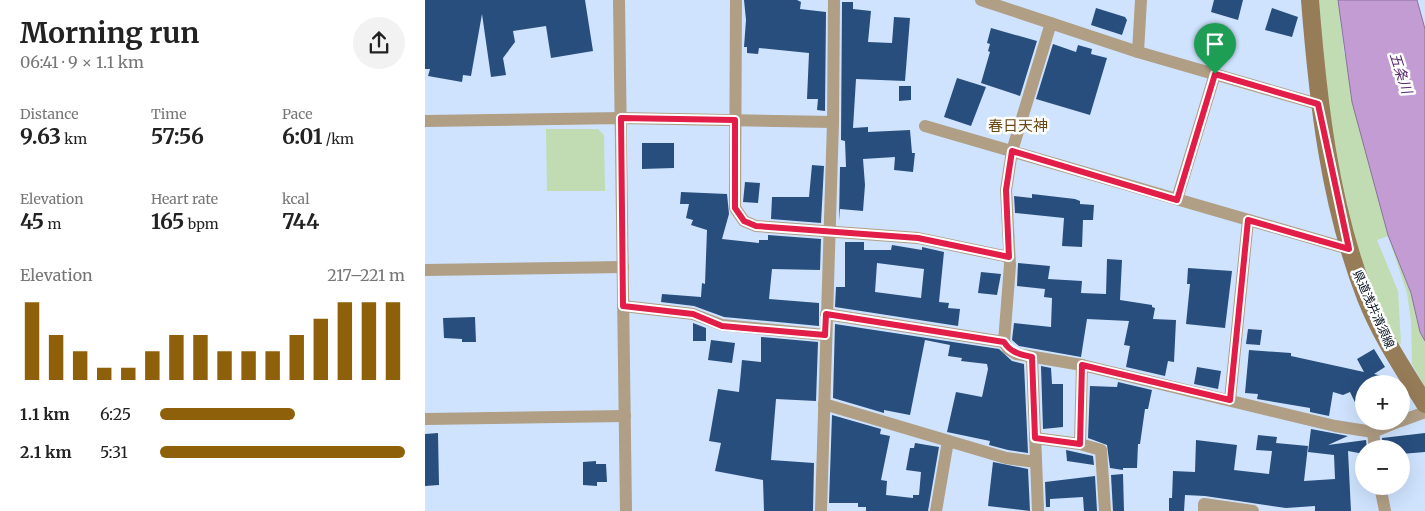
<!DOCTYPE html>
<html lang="en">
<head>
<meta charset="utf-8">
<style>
	:root { --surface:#fff; --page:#f2f2f2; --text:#222; --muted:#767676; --accent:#8e6009 }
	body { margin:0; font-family:Merriweather,"Noto Sans JP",serif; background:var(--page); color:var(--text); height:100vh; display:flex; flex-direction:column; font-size:19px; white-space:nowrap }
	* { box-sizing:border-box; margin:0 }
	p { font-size:16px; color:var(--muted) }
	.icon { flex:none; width:28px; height:28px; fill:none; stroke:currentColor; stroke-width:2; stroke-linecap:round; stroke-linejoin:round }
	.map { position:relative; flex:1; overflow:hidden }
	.drawer { display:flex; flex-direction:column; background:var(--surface); width:425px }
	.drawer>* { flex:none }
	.buttons { position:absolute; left:930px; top:375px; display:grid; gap:10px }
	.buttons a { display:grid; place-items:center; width:55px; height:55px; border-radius:50%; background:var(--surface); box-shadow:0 5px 20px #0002; font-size:25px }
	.pin { position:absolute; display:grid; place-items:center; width:42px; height:42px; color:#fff; margin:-51px -21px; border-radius:50% 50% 50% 0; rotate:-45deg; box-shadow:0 0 5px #0007 }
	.pin .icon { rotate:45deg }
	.round { display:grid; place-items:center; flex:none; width:52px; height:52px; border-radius:26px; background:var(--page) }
	.overview { display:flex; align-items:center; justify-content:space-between; height:85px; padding:0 20px }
	h1 { font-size:28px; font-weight:700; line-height:38px }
	.metrics { display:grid; grid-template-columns:repeat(3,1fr); gap:8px; height:85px; padding:5px 20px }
	.metrics div { display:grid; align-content:center }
	.metrics b { font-size:21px; font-weight:700 }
	.metrics small { font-size:14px; font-weight:400 }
	.metrics p { font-size:14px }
	.chart { height:140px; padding:10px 20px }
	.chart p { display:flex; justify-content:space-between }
	.chart svg { width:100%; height:90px; margin-top:5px; stroke:var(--accent); stroke-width:6 }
	ul { padding:0 20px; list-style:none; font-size:16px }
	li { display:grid; grid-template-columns:80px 60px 1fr; align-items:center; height:38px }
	li i { height:12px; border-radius:6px; background:var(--accent) }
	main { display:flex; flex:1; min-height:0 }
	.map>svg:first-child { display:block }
	.green { fill:#c1dcb3 }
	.water { fill:#c39cd4; stroke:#8a719d }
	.building { fill:#284e7d; fill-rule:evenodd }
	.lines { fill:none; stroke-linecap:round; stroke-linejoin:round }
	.street { stroke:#b09e85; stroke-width:12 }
	.secondary { stroke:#977c58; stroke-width:18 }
	.route-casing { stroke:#fff; stroke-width:10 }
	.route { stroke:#e11d48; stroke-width:6 }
	.labels { text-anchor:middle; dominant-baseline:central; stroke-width:5; stroke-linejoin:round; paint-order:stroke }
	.street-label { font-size:12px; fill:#040e1c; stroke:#fff }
	.water-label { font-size:14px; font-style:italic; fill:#5c2c6f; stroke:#fff }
	.quarter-label { font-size:15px; fill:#674712; stroke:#fff }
</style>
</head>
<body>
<main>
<section class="drawer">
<div class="overview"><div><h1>Morning run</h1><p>06:41 · 9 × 1.1 km</p></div><a class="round"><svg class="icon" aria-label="share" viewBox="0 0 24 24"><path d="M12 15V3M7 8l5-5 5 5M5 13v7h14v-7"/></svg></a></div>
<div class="metrics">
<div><p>Distance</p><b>9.63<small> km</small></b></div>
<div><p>Time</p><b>57:56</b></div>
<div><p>Pace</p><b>6:01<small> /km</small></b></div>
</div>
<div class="metrics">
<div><p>Elevation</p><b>45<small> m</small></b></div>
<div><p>Heart rate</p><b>165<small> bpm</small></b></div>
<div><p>kcal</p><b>744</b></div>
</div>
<div class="chart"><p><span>Elevation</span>217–221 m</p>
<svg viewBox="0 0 160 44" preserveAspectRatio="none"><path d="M5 44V6M15 44V22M25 44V30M35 44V38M45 44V38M55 44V30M65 44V22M75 44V22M85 44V30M95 44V30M105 44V30M115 44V22M125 44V14M135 44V6M145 44V6M155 44V6"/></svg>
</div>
<ul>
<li><b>1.1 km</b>6:25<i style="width:55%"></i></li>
<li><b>2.1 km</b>5:31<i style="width:100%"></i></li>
</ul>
</section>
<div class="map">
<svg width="1000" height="511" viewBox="0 0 1000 511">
	<rect width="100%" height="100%" fill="#cfe3fe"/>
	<g class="green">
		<path d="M 894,0 L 913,0 L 919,52 L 963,235 L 986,293 L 995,332 L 1000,341 L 1000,387 L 987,364 L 986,321 L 982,293 L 963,236 L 952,240 L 973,291 L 976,343 L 974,345 L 951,302 L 931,245 L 910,160 L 902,109 Z"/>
		<path d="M 121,129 L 173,129 L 179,135 L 180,191 L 122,191 Z"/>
	</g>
	<path class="water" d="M 913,0 L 992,0 L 1000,29 L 1000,341 L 995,332 L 986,293 L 963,235 L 927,102 Z"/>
	<g class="building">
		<path d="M 0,0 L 160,0 L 168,51 L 126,58 L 121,26 L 88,31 L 90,42 L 78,58 L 81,75 L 66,77 L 57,14 L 46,76 L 38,75 L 37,82 L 3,76 L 5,69 L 0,69 Z"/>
		<path d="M 319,0 L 372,0 L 376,2 L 375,9 L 401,12 L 400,111 L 392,110 L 393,99 L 382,99 L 384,53 L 334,48 L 333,54 L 322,53 L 322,47 L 319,47 L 321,20 Z"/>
		<path d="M 789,0 L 818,0 L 813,20 L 786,12 Z"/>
		<path d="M 417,2 L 428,2 L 428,9 L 446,11 L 443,42 L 467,43 L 469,17 L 485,18 L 480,81 L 431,79 L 428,128 L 443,127 L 443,132 L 485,130 L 487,153 L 490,153 L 488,172 L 469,170 L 470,157 L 438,159 L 440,185 L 438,211 L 415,209 L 414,221 L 415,167 L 421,167 L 420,141 L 416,140 Z"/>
		<path d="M 671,8 L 700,17 L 702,20 L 697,35 L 666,25 Z"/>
		<path d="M 847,8 L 873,17 L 867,37 L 840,30 Z"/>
		<path d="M 566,28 L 612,41 L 595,96 L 556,83 L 565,52 L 563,51 L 565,44 L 562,43 Z"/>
		<path d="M 628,44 L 651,52 L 653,45 L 667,49 L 666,54 L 682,58 L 665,115 L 611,99 Z"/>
		<path d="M 532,78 L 561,87 L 546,126 L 519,117 Z"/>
		<path d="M 474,86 L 486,86 L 486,100 L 474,101 Z"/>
		<path d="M 217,143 L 249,143 L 249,168 L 217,169 Z"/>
		<path d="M 387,165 L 399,166 L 396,223 L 346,219 L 347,197 L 384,197 Z"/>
		<path d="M 320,182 L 335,183 L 333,203 L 318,202 Z"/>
		<path d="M 256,192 L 302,194 L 304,214 L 297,239 L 334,243 L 334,240 L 343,240 L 343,235 L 396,239 L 395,270 L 347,269 L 344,299 L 394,303 L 394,326 L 299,317 L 269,306 L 236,302 L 237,294 L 276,297 L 277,283 L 280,284 L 282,230 L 266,225 L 268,220 L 261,218 L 264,204 L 255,204 Z"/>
		<path d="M 607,194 L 650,199 L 655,201 L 655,204 L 669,205 L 668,220 L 658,220 L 657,247 L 637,246 L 639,218 L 590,213 L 589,196 L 607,198 Z"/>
		<path d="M 420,242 L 439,242 L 439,250 L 466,250 L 467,245 L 497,250 L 497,247 L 519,252 L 514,302 L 524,303 L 523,308 L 535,309 L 533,326 L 410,307 L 411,287 L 420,287 ZM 452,263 L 499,269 L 496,298 L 450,292 Z"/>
		<path d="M 682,259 L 697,260 L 695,300 L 727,305 L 727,307 L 730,308 L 728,319 L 751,320 L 749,362 L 743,361 L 740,376 L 701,367 L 705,346 L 699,345 L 704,321 L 662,319 L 656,357 L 594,346 L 587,340 L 589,323 L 626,327 L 627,298 L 619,297 L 620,289 L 592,286 L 593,263 L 625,266 L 623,279 L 657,281 L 656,293 L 681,294 Z"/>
		<path d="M 763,268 L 807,271 L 800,328 L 761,324 L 765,284 L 762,284 Z"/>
		<path d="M 556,272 L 576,274 L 572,295 L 553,293 Z"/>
		<path d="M 50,317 L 51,342 L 37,342 L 37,339 L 19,338 L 18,318 Z"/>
		<path d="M 268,323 L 281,328 L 281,341 L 268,341 Z"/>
		<path d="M 410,324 L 574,349 L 587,361 L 599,364 L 603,453 L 583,450 L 564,445 L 565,441 L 522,432 L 531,392 L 557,397 L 563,369 L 562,364 L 536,361 L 537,358 L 523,356 L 525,345 L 500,340 L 485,415 L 459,410 L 459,413 L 408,398 Z"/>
		<path d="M 823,329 L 837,330 L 835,345 L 821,344 Z"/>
		<path d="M 336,337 L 393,342 L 391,401 L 351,399 L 346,460 L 389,463 L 388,511 L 339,511 L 338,480 L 290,471 L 296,443 L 284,441 L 293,389 L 314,392 L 317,360 L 336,362 Z"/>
		<path d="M 286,340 L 310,343 L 307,363 L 283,360 Z"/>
		<path d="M 949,349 L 960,367 L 949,374 L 970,379 L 970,384 L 939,384 L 939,421 L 925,392 L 918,395 L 908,392 L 904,416 L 885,412 L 885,408 L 832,399 L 833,394 L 820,393 L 824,350 L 866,353 L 866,356 L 939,372 L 932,359 Z"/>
		<path d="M 616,366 L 626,368 L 627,384 L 638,384 L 638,427 L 618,429 Z"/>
		<path d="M 772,367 L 796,371 L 793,389 L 769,384 Z"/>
		<path d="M 693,382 L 727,390 L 723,409 L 720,409 L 715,444 L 713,444 L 712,468 L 698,468 L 698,470 L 685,468 L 682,445 L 663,438 L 665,386 L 692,387 Z"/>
		<path d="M 407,415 L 456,429 L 455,434 L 465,436 L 456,480 L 462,481 L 461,495 L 488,498 L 488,495 L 494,495 L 496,472 L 481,470 L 485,448 L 489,448 L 490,443 L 514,447 L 503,511 L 441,511 L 441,507 L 433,507 L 433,503 L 404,503 Z"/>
		<path d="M 886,429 L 923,436 L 903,445 L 941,440 L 942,449 L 939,449 L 939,454 L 923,451 L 926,511 L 890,511 L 890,506 L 861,508 L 780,496 L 760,495 L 759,511 L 744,511 L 744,498 L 747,498 L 748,471 L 770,472 L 771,440 L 812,445 L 809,470 L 844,474 L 847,451 L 831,450 L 833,435 L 852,437 L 851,443 L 883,446 L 879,481 L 910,479 L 909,455 L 883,452 Z"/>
		<path d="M 13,433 L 14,485 L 0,486 L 0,434 Z"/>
		<path d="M 1000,433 L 1000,452 L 976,454 L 976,449 L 958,449 L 957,438 Z"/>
		<path d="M 641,450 L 668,456 L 669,465 L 642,461 Z"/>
		<path d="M 171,461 L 171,464 L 181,464 L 182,482 L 172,482 L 172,486 L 158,485 L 158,462 Z"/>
		<path d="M 568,462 L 603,469 L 605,511 L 563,506 Z"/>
		<path d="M 698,474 L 699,511 L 688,511 L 686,475 Z"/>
		<path d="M 670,476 L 672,511 L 659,511 L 658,497 L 625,499 L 625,507 L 621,507 L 620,482 Z"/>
	</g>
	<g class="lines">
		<g class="street">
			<path d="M 194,0 L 201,511"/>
			<path d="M 311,0 L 310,208 L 319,221 L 331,226 L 493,238 L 584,257"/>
			<path d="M 556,0 L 713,52 L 893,104"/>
			<path d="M 626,23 L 587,151 L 581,190 L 585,265 L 579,342 L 583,349 L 591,354 L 657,365 L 910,426 L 948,432 L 975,421"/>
			<path d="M 713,52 L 716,0"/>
			<path d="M 0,121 L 196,118 L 408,122"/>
			<path d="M 500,126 L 924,249"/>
			<path d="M 752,199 L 790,74"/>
			<path d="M 0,270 L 198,267"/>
			<path d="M 198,306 L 268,314 L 297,325 L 400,335"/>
			<path d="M 401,314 L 579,342"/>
			<path d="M 607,357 L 613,511"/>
			<path d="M 805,400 L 823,220"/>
			<path d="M 399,404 L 581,458 L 611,462"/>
			<path d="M 0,419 L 200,416"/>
			<path d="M 976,421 L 1000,412"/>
			<path d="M 948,432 L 950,449"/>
			<path d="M 610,438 L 655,444 L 676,450 L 680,511"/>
			<path d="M 655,444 L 657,365"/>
			<path d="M 955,486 L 960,511"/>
			<path d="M 396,511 L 408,122 L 409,0"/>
			<path d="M 511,511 L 523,441"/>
			<path d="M 779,511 L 779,504 L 828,511"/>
		</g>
		<path class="secondary" d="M 885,0 C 893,101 904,203 941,298 C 956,336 979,370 1000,404"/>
	</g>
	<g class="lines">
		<defs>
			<path id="route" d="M 790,74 L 893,104 L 924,249 L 823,220 L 805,400 L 657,365 L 655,444 L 610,438 L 607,357 C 595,354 586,353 579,342 L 401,314 L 400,335 L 297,326 L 268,314 L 198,306 L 196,118 L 310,120 L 310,208 L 319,221 L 331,226 L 493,238 L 584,257 L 581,190 L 587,151 L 752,200 Z"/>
		</defs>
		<use href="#route" class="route-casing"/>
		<use href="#route" class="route"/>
	</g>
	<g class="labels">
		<g class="street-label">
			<text transform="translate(949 309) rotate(66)">県道浅井清須線</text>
		</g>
		<g class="water-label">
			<text transform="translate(976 73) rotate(72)">五条川</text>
		</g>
		<g class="quarter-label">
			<text x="593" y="125">春日天神</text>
		</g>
	</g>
</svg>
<div class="buttons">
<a>+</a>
<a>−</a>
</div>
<div class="pin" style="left:790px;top:74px;background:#1e9e55"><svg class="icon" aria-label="arrive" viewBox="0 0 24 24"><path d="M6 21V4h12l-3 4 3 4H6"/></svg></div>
</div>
</main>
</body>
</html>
